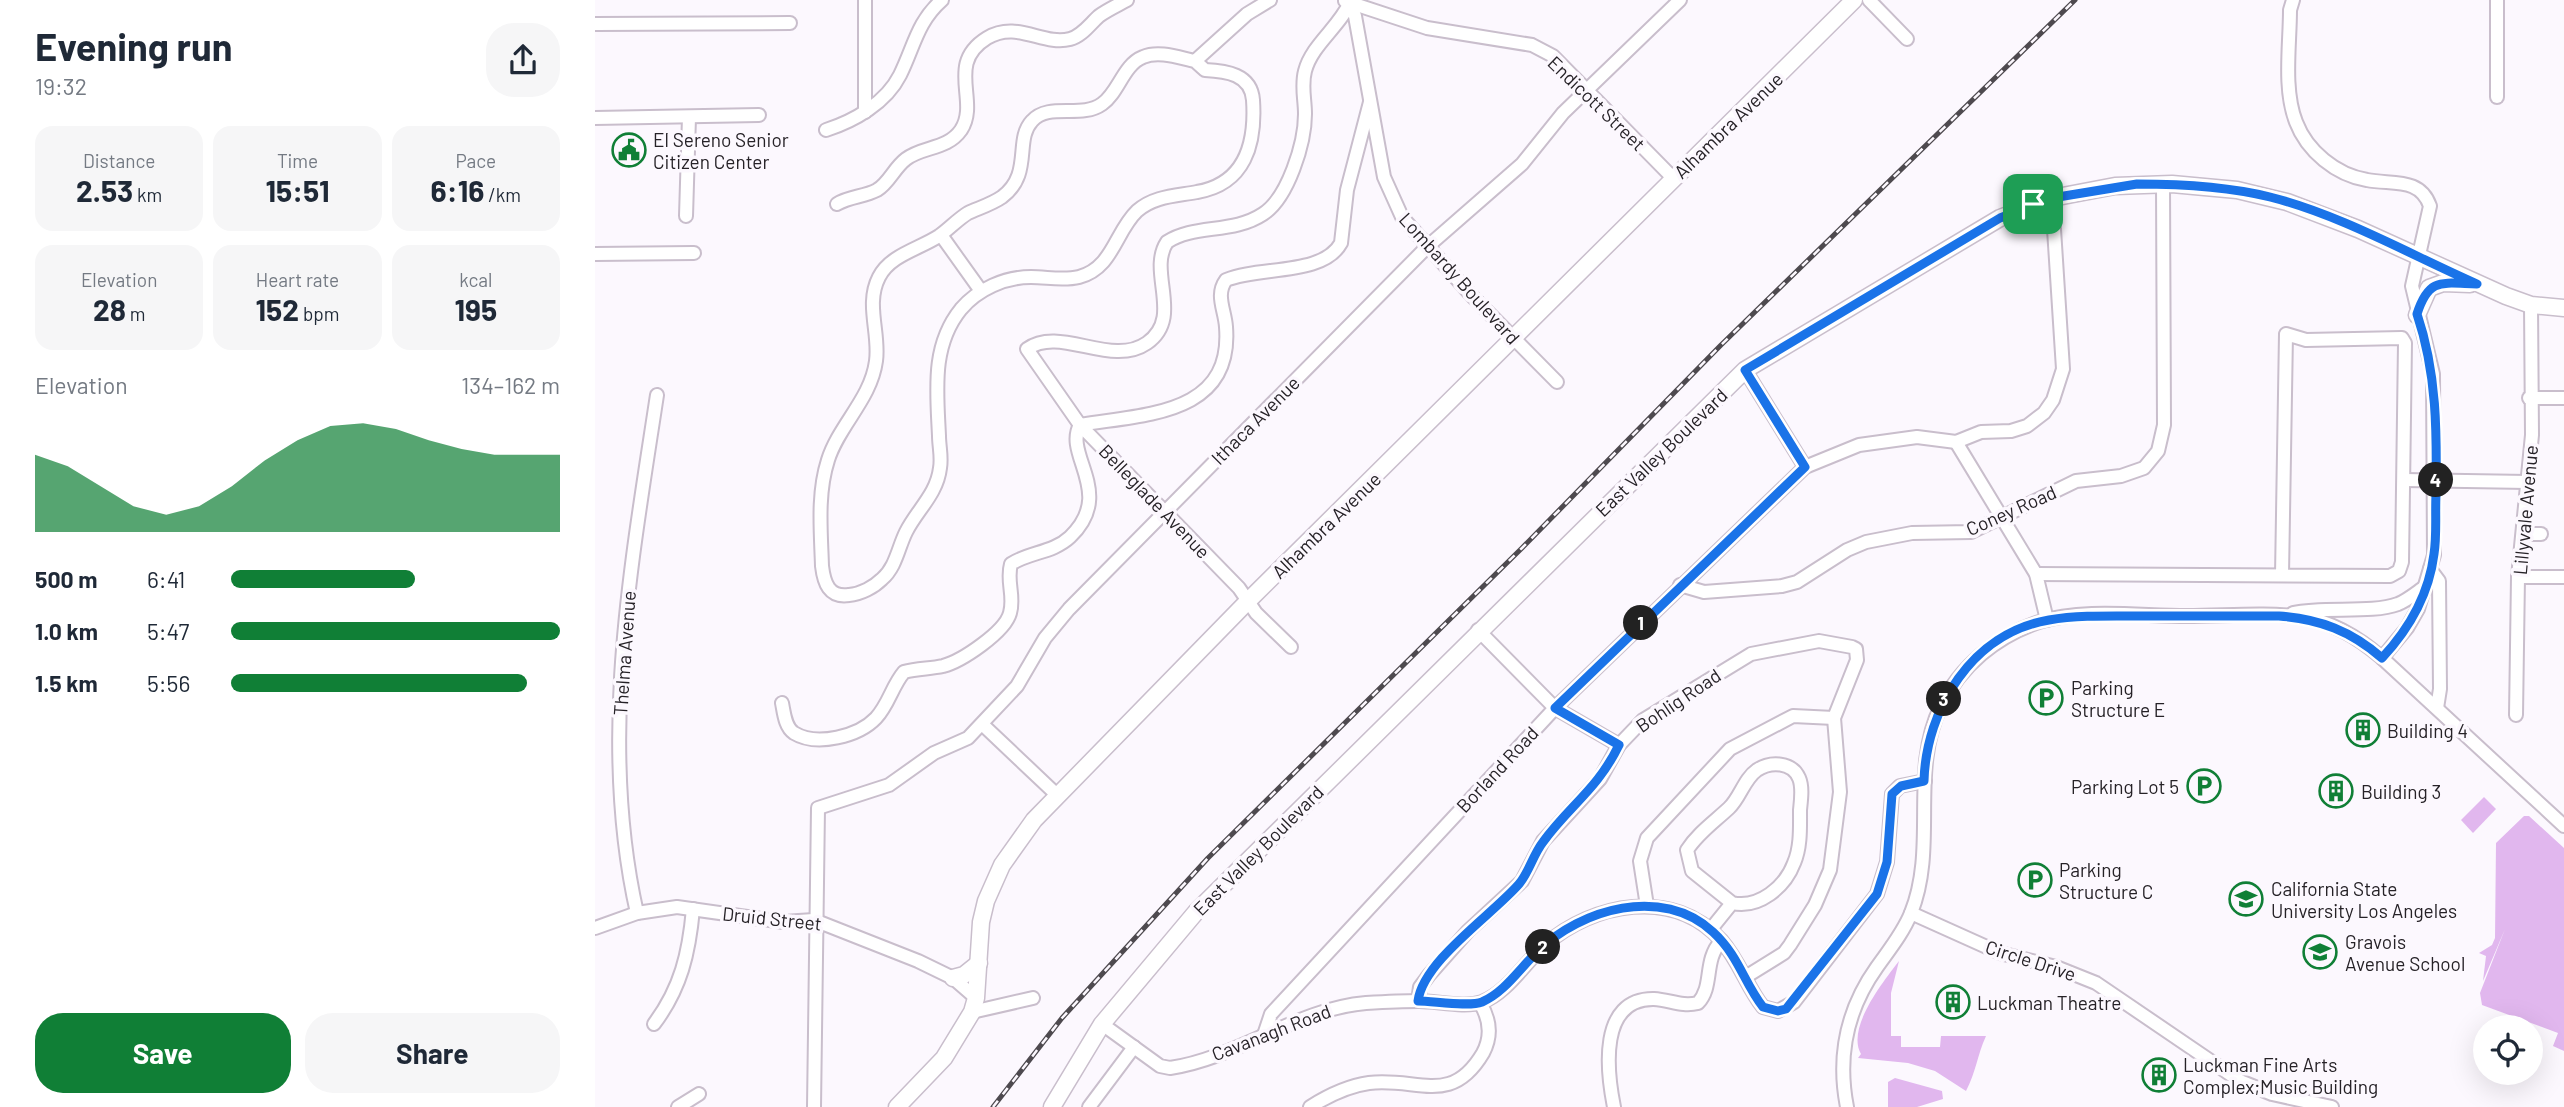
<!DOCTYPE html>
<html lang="en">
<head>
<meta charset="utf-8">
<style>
	:root { --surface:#fff; --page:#f6f6f7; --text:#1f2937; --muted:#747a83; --accent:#107f36 }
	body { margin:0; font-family:Barlow,sans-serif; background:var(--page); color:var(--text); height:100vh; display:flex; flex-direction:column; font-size:26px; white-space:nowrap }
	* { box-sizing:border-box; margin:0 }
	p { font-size:23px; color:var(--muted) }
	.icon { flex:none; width:38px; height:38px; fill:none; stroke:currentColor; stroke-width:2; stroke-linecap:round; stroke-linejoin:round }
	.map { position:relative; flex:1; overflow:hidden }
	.side { display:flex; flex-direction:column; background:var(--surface); width:595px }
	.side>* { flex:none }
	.fabs { position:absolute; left:1878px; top:1015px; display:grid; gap:14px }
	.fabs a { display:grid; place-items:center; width:70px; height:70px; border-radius:50%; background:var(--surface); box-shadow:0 7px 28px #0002; font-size:35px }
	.pin { position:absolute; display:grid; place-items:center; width:60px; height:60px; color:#fff; margin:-30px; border-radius:14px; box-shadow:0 4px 10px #0006 }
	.km { position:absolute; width:35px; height:35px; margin:-18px; border-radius:50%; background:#222; color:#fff; font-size:19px; line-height:35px; text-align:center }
	.round { display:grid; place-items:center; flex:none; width:74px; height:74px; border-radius:28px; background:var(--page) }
	.summary { display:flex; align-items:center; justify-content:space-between; height:119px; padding:0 35px }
	h1 { font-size:38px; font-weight:700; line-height:52px }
	.stats { display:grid; grid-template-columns:repeat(3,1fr); gap:10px; height:119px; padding:7px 35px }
	.stats div { display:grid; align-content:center; border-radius:18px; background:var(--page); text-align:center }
	.stats b { font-size:30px; font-weight:700 }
	.stats small { font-size:19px; font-weight:400 }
	.stats p { font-size:19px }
	.chart { height:196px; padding:14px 35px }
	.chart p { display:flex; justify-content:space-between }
	.chart svg { width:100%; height:126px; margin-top:7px; fill:var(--accent); opacity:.7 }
	.button { display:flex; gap:14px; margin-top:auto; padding:14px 35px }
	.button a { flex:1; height:80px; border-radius:28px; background:var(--accent); color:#fff; font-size:28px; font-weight:700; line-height:80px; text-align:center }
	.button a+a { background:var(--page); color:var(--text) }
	ul { padding:0 35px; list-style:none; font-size:23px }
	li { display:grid; grid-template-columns:112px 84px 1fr; align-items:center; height:52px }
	li i { height:18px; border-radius:9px; background:var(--accent) }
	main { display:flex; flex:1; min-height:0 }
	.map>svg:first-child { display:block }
	.green { fill:#e1b7ee }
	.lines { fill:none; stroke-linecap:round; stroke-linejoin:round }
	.minor-casing { stroke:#c9becc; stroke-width:16 }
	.major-casing { stroke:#c9becc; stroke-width:19 }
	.minor { stroke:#fff; stroke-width:12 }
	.major { stroke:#fff; stroke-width:16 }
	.rail-casing { stroke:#4e4a4f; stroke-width:5 }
	.rail { stroke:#fcf8fe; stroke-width:2.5; stroke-dasharray:8; stroke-linecap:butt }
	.route-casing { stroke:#fff; stroke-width:14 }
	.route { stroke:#1a73e8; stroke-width:9 }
	.labels { text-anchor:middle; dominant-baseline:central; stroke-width:7; stroke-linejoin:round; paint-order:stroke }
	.street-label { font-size:19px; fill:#262227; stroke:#fcf8fe }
	.poi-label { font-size:19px; fill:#262227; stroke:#fcf8fe; text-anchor:start }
</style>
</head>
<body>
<main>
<section class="side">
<div class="summary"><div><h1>Evening run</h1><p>19:32</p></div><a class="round"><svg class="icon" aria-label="share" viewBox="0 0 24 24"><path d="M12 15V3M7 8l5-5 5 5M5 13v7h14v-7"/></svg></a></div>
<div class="stats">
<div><p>Distance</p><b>2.53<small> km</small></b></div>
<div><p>Time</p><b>15:51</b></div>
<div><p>Pace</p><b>6:16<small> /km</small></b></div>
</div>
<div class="stats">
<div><p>Elevation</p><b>28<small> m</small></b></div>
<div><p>Heart rate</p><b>152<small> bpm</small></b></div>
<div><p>kcal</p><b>195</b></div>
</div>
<div class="chart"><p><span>Elevation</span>134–162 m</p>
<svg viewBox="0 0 160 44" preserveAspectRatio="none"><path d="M0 44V17L10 21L20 28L30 35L40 38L50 35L60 28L70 19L80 12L90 7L100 6L110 8L120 12L130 15L140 17L150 17L160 17V44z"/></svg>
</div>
<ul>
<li><b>500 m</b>6:41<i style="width:56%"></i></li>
<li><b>1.0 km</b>5:47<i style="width:100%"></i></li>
<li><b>1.5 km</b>5:56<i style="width:90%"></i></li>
</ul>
<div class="button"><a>Save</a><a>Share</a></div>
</section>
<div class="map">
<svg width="1969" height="1107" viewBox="0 0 1969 1107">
	<rect width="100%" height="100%" fill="#fcf8fe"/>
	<g class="green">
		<path d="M 1889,797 L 1901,809 L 1878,833 L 1866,820 Z"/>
		<path d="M 1929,816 L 1934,816 L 1969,848 L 1969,1051 L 1958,1046 L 1963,1033 L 1887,1005 L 1885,993 L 1910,929 L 1888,981 L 1891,956 L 1884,953 L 1897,945 L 1900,938 L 1901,843 Z"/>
		<path d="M 1304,961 L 1296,993 L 1296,1036 L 1306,1036 L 1306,1047 L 1345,1047 L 1346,1036 L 1391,1036 C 1382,1056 1381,1072 1371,1091 L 1340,1071 L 1313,1063 L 1263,1058 L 1266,1054 C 1251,1028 1288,982 1304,961 Z"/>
		<path d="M 1300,1078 L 1347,1091 L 1348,1099 L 1322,1107 L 1293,1107 L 1293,1082 Z"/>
	</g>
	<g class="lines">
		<defs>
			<g id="minor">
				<path d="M 270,0 L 270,112"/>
				<path d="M 753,0 L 760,16 L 789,177 L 807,217 L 876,295 L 962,382"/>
				<path d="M 1274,0 L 1312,39"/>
				<path d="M 1698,0 L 1695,10 C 1695,45 1688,89 1701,122 C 1712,151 1741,175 1772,180 C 1797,185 1825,177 1835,206 L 1817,286 L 1838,374 L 1839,555 L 1823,609 L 1812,628 L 1787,658"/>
				<path d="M 750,1 L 832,28 L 937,45 L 958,56 L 1078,178"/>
				<path d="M 0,24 L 195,23"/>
				<path d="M 600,61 L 610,70 C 631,71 656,74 658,100 C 661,144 650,184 602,192 C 581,196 559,196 542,211 C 520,232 518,268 484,277 C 468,281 452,277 436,277 C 410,277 383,289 366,309 C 336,346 342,391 344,436 C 344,446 347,457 345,468 C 342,494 322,510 311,532 C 303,548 301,567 287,579 C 279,587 266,594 254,595 C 234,598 229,583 227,566 C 226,532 222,494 233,460 C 244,425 276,399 281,361 C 285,333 270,304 284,277 C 295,255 324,249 344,236 C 354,229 363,219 373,213 C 384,208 397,204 407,197 C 438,174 419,140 437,121 C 454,102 486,119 507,104 C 524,92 528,65 548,57 C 564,50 585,58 600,61 L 652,14 L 675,0"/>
				<path d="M 1902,97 L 1902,0"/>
				<path d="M 0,118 L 164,115"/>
				<path d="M 231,130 C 259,121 291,103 305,75 C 319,47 322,22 347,0"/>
				<path d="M 242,204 C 255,196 269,197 282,190 C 294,183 299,168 311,159 C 328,146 352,150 366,130 C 385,101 350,64 392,38 C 422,20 448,46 475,39 C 487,36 495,24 504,16 C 512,10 523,5 532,0"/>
				<path d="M 91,216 L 94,117"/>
				<path d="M 346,235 L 386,291"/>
				<path d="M 0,254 L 99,253"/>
				<path d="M 1150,370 L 1210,467"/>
				<path d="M 1934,398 L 1969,398"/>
				<path d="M 1361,442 L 1441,574 L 1452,620"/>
				<path d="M 1809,480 L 1933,482"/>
				<path d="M 1928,534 L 1946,534"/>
				<path d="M 1835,569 L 1844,581 L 1845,689 L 1842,708"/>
				<path d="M 1441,574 L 1795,576 L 1804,571 L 1807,562 L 1810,343 L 1807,338 L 1711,340 L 1691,334 L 1687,575"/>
				<path d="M 1923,577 L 1969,577"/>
				<path d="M 1085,585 L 1109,592 L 1187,586 L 1202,582 L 1252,550 L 1271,542 L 1317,533 L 1376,532 L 1481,481 L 1526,476 L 1549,468 L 1563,451 L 1569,425 L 1568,184"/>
				<path d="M 1698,613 C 1730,606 1776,614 1803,604 C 1813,600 1822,592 1831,586"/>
				<path d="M 883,630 L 960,708 L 1024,745"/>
				<path d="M 696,647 L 661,613 L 644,588 L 485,425 L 432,349 C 465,325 516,368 552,343 C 589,317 552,272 572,242 C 599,224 638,234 668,214 C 693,198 710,143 710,114 C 710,99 706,86 710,71 C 717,44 746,26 756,0"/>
				<path d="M 187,703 C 189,713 190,727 199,733 C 222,747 264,736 281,718 C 294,704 297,686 309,672 C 322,668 335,669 348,666 C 367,661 410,632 415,613 C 420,596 411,581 416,564 C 434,552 458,553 475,537 C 521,493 468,455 485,425 C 548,414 638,416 631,327 C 630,310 620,295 631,280 C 664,266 728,276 746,243 L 752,190 L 775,102"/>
				<path d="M 1921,715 L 1923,577 L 1937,435 L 1936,305"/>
				<path d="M 387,724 L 462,795"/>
				<path d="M 1052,906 L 1045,861 L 1052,838 L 1135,749 L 1198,716 L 1239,718"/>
				<path d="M 42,913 C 3,741 36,566 62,395"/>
				<path d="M 1316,913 L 1405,953 L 1461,967 L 1501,983 L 1645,1081 L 1677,1094 L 1737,1107"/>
				<path d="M 0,928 L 42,913 L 82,907 L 188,922 L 219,920 L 323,961 L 358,978 L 381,998"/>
				<path d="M 1116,929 L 1137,903 L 1097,871 L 1092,850 C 1103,833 1119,822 1134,808 C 1145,798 1149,779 1162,770 C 1176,761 1197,762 1204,778 C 1208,787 1206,800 1205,810 C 1205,827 1206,847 1199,863 C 1190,887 1164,909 1137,903"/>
				<path d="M 823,1001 L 825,987 L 834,975 L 873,931 L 927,881 L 948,841 L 1005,779 L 1024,745 L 1048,720 L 1156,654 L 1224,641 L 1257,647 L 1261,649 L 1262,660 L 1239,718 L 1245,792 L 1235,870 L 1220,905 L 1195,945 L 1189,953 L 1152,976"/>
				<path d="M 377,1012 L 438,998"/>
				<path d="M 59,1024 C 86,988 94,953 98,909"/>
				<path d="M 507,1024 L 565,1066 L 575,1068 C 643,1058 701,1009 771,1003 C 788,1002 806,1001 824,1001 C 842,1001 870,1008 887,1002 C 913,992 929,963 950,945 C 998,903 1078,887 1126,940 C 1145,962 1152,987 1168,1007 L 1183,1011 L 1199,1002 L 1282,894 L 1292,862 L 1297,794 L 1305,786 L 1330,781"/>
				<path d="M 669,1035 L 676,1014 L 960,708 L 1210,467 L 1264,445 L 1322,437 L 1361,442 L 1386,432 L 1416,431 L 1432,426 L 1449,413 L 1458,400 L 1468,369 L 1457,198"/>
				<path d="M 83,1107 L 104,1094"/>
				<path d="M 219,1107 L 223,808 L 294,785 L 339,753 L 373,738 L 422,686 L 450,638 L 474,609 L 832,247 L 927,164 L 968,113 L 1085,0"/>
				<path d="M 494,1107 L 539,1047"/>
				<path d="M 715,1107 C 734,1095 752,1086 774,1083 C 823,1077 856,1107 888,1053 C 897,1036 895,1019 885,1003"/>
				<path d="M 1019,1107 C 1012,1072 1003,998 1059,999 C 1075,1000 1087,1007 1103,1003 C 1119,986 1108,961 1126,941"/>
				<path d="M 1252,1107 C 1242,1056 1252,1009 1282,967 C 1294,950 1308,933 1316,913 C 1343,846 1314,771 1346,706 C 1365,666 1402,636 1444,622 C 1488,608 1545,616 1592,616 C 1630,616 1670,612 1708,617 C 1738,622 1764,638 1787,658 L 1969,826"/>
			</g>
			<g id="major">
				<path d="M 1822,315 L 1834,288 L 1848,283 L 1875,284"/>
				<path d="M 358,978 L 369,975 L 384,963"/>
				<path d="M 302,1107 L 349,1058 L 377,1012 L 381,998 L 386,922 L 391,901 L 407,865 L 439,820 L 653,601 L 1259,0"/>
				<path d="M 457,1107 L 507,1024 L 601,912 L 1150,370 L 1405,218 L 1457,198 L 1520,186 L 1577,184 L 1642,190 L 1692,202 L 1763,229 L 1911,296 L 1936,305 L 1969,308"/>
			</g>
		</defs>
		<use href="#minor" class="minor-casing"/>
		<use href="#major" class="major-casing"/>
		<use href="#minor" class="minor"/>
		<use href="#major" class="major"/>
		<defs>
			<path id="rail" d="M 398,1107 L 467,1018 L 613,858 L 927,548 L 1126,345 L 1480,0"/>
		</defs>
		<use href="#rail" class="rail-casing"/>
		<use href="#rail" class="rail"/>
	</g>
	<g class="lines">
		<defs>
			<path id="route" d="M 1542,184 C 1586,184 1631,186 1675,197 C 1746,215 1814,254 1882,284 C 1847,283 1834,277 1822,314 C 1842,373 1842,433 1841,495 C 1840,514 1842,535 1839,554 C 1834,594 1814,629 1787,658 C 1756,631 1725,619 1684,616 C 1638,616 1591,616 1545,616 C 1514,616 1483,615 1454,620 C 1377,633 1331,709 1329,781 L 1306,786 L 1297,794 L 1292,862 L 1282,894 L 1191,1009 L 1183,1011 L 1168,1007 C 1149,983 1144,956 1118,932 C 1067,885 986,909 943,951 C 925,968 910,992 887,1002 C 874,1007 838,1001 823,1001 C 828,961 897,915 924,884 C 934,872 938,855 948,842 C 975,805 1002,790 1024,745 L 960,708 L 1210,467 L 1150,370 L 1405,218 L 1457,198 Z"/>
		</defs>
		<use href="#route" class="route-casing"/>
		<use href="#route" class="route"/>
	</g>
	<defs>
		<symbol id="civic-ring" viewBox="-11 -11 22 22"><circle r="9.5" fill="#fcf8fe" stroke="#107f36" stroke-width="1.5"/><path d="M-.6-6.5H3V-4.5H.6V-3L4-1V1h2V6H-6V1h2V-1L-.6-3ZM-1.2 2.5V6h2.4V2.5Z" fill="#107f36"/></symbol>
		<symbol id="parking-ring" viewBox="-11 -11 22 22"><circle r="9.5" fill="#fcf8fe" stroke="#107f36" stroke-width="1.5"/><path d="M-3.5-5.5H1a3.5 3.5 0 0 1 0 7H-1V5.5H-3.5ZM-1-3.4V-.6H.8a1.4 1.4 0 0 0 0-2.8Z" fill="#107f36"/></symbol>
		<symbol id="building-ring" viewBox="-11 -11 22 22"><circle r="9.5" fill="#fcf8fe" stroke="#107f36" stroke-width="1.5"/><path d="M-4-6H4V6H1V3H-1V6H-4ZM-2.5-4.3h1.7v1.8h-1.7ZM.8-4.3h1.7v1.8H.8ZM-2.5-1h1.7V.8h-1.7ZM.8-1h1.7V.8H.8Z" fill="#107f36"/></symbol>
		<symbol id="university-ring" viewBox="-11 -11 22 22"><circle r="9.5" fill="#fcf8fe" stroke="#107f36" stroke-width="1.5"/><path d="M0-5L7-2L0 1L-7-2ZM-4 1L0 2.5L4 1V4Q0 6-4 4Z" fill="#107f36"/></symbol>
		<symbol id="school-ring" viewBox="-11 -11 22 22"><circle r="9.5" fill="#fcf8fe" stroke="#107f36" stroke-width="1.5"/><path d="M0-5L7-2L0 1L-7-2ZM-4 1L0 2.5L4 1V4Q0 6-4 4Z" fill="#107f36"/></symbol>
	</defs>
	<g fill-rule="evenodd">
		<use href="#civic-ring" x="15" y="131" width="38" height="38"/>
		<use href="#parking-ring" x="1432" y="679" width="38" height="38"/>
		<use href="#building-ring" x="1749" y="711" width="38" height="38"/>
		<use href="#parking-ring" x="1590" y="767" width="38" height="38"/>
		<use href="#building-ring" x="1722" y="772" width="38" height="38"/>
		<use href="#parking-ring" x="1421" y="861" width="38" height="38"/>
		<use href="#university-ring" x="1632" y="880" width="38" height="38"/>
		<use href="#school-ring" x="1706" y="933" width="38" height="38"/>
		<use href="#building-ring" x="1339" y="983" width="38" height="38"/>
		<use href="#building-ring" x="1545" y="1056" width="38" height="38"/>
	</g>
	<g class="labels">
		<g class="street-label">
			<text transform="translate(1002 103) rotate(44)">Endicott Street</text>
			<text transform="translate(1133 125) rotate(-44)">Alhambra Avenue</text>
			<text transform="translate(865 278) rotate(48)">Lombardy Boulevard</text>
			<text transform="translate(660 420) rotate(-45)">Ithaca Avenue</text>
			<text transform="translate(1066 452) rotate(-44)">East Valley Boulevard</text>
			<text transform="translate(560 501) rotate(46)">Belleglade Avenue</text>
			<text transform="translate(1416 510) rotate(-24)">Coney Road</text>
			<text transform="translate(1930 510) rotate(-85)">Lillyvale Avenue</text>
			<text transform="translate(731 525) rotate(-44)">Alhambra Avenue</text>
			<text transform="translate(29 653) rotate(-86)">Thelma Avenue</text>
			<text transform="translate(1083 700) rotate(-34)">Bohlig Road</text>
			<text transform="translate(902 769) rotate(-47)">Borland Road</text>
			<text transform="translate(663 850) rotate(-45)">East Valley Boulevard</text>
			<text transform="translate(177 918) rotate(6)">Druid Street</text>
			<text transform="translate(1436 960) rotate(18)">Circle Drive</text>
			<text transform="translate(676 1032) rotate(-21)">Cavanagh Road</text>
		</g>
		<g class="poi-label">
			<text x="58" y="139">El Sereno Senior<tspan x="58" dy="22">Citizen Center</tspan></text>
			<text x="1476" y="687">Parking<tspan x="1476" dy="22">Structure E</tspan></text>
			<text x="1792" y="730">Building 4</text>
			<text x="1584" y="786" text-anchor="end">Parking Lot 5</text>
			<text x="1766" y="791">Building 3</text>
			<text x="1464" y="869">Parking<tspan x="1464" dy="22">Structure C</tspan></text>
			<text x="1676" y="888">California State<tspan x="1676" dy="22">University Los Angeles</tspan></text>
			<text x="1750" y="941">Gravois<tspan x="1750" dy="22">Avenue School</tspan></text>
			<text x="1382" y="1002">Luckman Theatre</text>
			<text x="1588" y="1064">Luckman Fine Arts<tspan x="1588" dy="22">Complex;Music Building</tspan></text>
		</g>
	</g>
</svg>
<div class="fabs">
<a><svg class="icon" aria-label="locate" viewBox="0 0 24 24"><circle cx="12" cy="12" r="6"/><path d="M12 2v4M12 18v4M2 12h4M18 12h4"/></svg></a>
</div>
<div class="pin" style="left:1438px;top:204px;background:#1e9e55"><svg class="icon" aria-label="arrive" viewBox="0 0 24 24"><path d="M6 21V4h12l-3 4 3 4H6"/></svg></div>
<b class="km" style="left:1046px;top:623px">1</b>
<b class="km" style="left:948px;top:947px">2</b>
<b class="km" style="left:1349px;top:699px">3</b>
<b class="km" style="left:1841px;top:480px">4</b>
</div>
</main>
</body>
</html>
